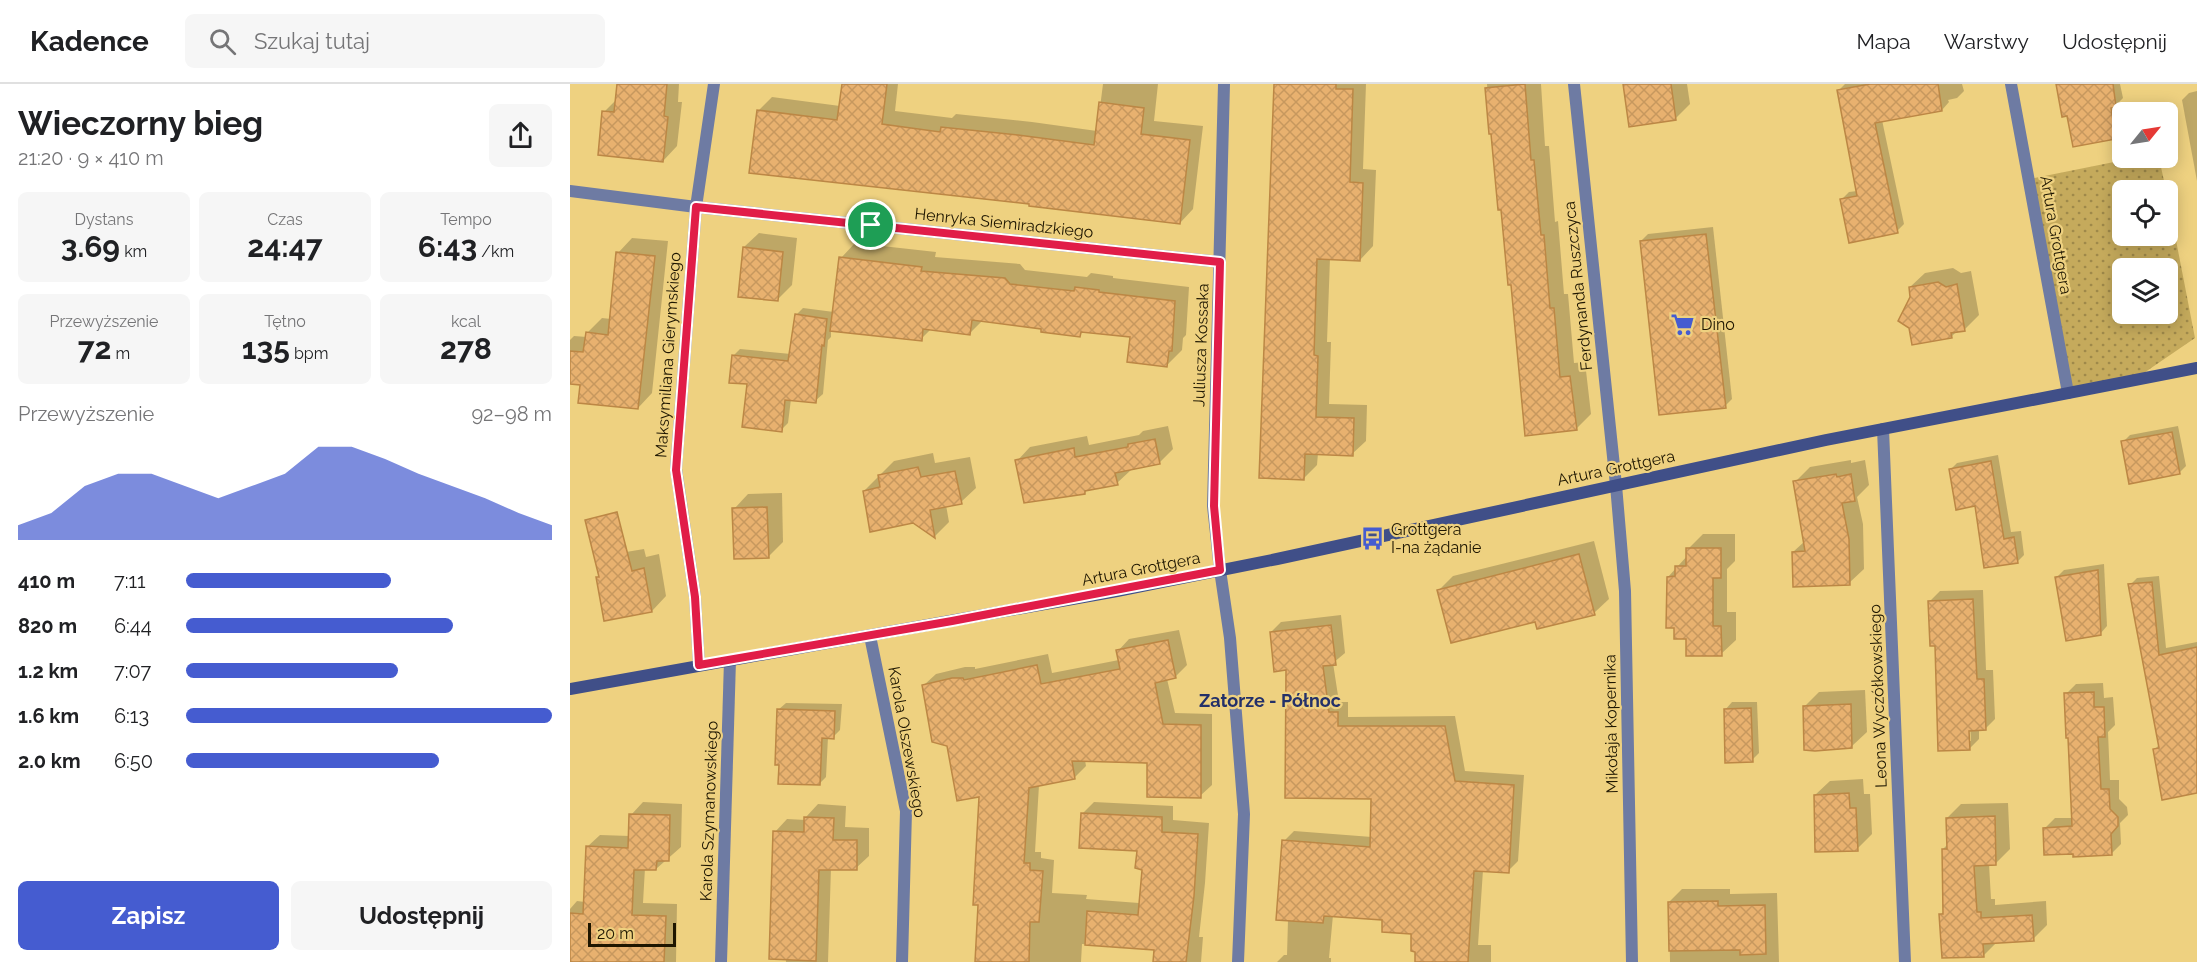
<!DOCTYPE html>
<html lang="pl">
<head>
<meta charset="utf-8">
<style>
	:root { --surface:#fff; --page:#f6f6f6; --text:#202124; --muted:#757577; --line:#e0e0e0; --accent:#455cd0 }
	body { margin:0; font-family:Raleway,sans-serif; background:var(--page); color:var(--text); height:100vh; display:flex; flex-direction:column; font-size:22px; white-space:nowrap }
	* { box-sizing:border-box; margin:0 }
	p { font-size:20px; color:var(--muted) }
	.icon { flex:none; width:33px; height:33px; fill:none; stroke:currentColor; stroke-width:2; stroke-linecap:round; stroke-linejoin:round }
	.map { position:relative; flex:1; overflow:hidden }
	.sheet { display:flex; flex-direction:column; background:var(--surface); width:570px }
	.sheet>* { flex:none }
	.needle { width:39px; rotate:60deg }
	.fabs { position:absolute; left:1542px; top:18px; display:grid; gap:12px }
	.fabs a { display:grid; place-items:center; width:66px; height:66px; border-radius:9px; background:var(--surface); box-shadow:0 3px 15px #0003; font-size:30px }
	.scale { position:absolute; left:18px; bottom:15px; width:88px; box-sizing:border-box; padding-left:6px; border:3px solid #1e1600; border-top:0; font-size:16px; line-height:21px; white-space:nowrap; color:#1e1600; -webkit-text-stroke:4px #eed180; paint-order:stroke }
	.pin { position:absolute; display:grid; place-items:center; width:51px; height:51px; color:#fff; margin:-26px; border:3px solid #fff; border-radius:50%; box-shadow:0 2px 6px #0007 }
	.round { display:grid; place-items:center; flex:none; width:63px; height:63px; border-radius:9px; background:var(--page) }
	.overview { display:flex; align-items:center; justify-content:space-between; height:102px; padding:0 18px }
	h1 { font-size:33px; font-weight:700; line-height:45px }
	.metrics { display:grid; grid-template-columns:repeat(3,1fr); gap:9px; height:102px; padding:6px 18px }
	.metrics div { display:grid; align-content:center; border-radius:9px; background:var(--page); text-align:center }
	.metrics b { font-size:30px; font-weight:700 }
	.metrics small { font-size:16px; font-weight:400 }
	.metrics p { font-size:16px }
	.chart { height:168px; padding:12px 18px }
	.chart p { display:flex; justify-content:space-between }
	.chart svg { width:100%; height:108px; margin-top:6px; fill:var(--accent); opacity:.7 }
	.button { display:flex; gap:12px; margin-top:auto; padding:12px 18px }
	.button a { flex:1; height:69px; border-radius:9px; background:var(--accent); color:#fff; font-size:24px; font-weight:700; line-height:69px; text-align:center }
	.button a+a { background:var(--page); color:var(--text) }
	ul { padding:0 18px; list-style:none; font-size:20px }
	li { display:grid; grid-template-columns:96px 72px 1fr; align-items:center; height:45px }
	li i { height:15px; border-radius:8px; background:var(--accent) }
	header { display:flex; align-items:center; gap:36px; box-sizing:border-box; height:84px; padding:0 30px; background:var(--surface); border-bottom:2px solid var(--line) }
	header strong { font-size:28px }
	nav { display:flex; gap:33px; margin-inline-start:auto; font-size:21px }
	.search { width:420px; height:54px; background:var(--page); display:flex; align-items:center; gap:15px; box-sizing:border-box; padding:0 21px; border-radius:9px; color:var(--muted); font-size:22px }
	main { display:flex; flex:1; min-height:0 }
	.map>svg:first-child { display:block }
	.grass { fill:url(#grass-dots); fill-rule:evenodd }
	.shadow { fill:#0003; fill-rule:evenodd }
	.building { fill:url(#building-cross-hatch); stroke:#bc8745; stroke-width:1.5 }
	.lines { fill:none; stroke-linecap:round; stroke-linejoin:round }
	.street { stroke:#6e7ba3; stroke-width:12 }
	.secondary { stroke:#404f88; stroke-width:12 }
	.route-casing { stroke:#fff; stroke-width:12 }
	.route { stroke:#e11d48; stroke-width:8 }
	.labels { text-anchor:middle; dominant-baseline:central; stroke-width:4.5; stroke-linejoin:round; paint-order:stroke }
	.street-label { font-size:16px; fill:#1e1600; stroke:#eed180 }
	.poi-label { font-size:16px; fill:#1e1600; stroke:#eed180; text-anchor:start }
	.neighbourhood-label { font-size:18px; font-weight:bold; fill:#233069; stroke:#eed180 }
</style>
</head>
<body>
<header>
<strong>Kadence</strong>
<div class="search"><svg class="icon" aria-label="search" viewBox="0 0 24 24"><circle cx="10" cy="10" r="6"/><path d="M15 15l6 6"/></svg>Szukaj tutaj</div>
<nav><a>Mapa</a><a>Warstwy</a><a>Udostępnij</a></nav>
</header>
<main>
<section class="sheet">
<div class="overview"><div><h1>Wieczorny bieg</h1><p>21:20 · 9 × 410 m</p></div><a class="round"><svg class="icon" aria-label="share" viewBox="0 0 24 24"><path d="M12 15V3M7 8l5-5 5 5M5 13v7h14v-7"/></svg></a></div>
<div class="metrics">
<div><p>Dystans</p><b>3.69<small> km</small></b></div>
<div><p>Czas</p><b>24:47</b></div>
<div><p>Tempo</p><b>6:43<small> /km</small></b></div>
</div>
<div class="metrics">
<div><p>Przewyższenie</p><b>72<small> m</small></b></div>
<div><p>Tętno</p><b>135<small> bpm</small></b></div>
<div><p>kcal</p><b>278</b></div>
</div>
<div class="chart"><p><span>Przewyższenie</span>92–98 m</p>
<svg viewBox="0 0 160 44" preserveAspectRatio="none"><path d="M0 44V38L10 33L20 22L30 17L40 17L50 22L60 27L70 22L80 17L90 6L100 6L110 11L120 17L130 22L140 27L150 33L160 38V44z"/></svg>
</div>
<ul>
<li><b>410 m</b>7:11<i style="width:56%"></i></li>
<li><b>820 m</b>6:44<i style="width:73%"></i></li>
<li><b>1.2 km</b>7:07<i style="width:58%"></i></li>
<li><b>1.6 km</b>6:13<i style="width:100%"></i></li>
<li><b>2.0 km</b>6:50<i style="width:69%"></i></li>
</ul>
<div class="button"><a>Zapisz</a><a>Udostępnij</a></div>
</section>
<div class="map">
<svg width="1627" height="878" viewBox="0 0 1627 878">
	<defs>
		<pattern id="grass-dots" width="8" height="8" patternUnits="userSpaceOnUse" patternTransform="scale(1.5)"><rect width="8" height="8" fill="#c5aa5c"/><path d="M2 2h.1M6 6h.1" fill="none" stroke="#9f894a" stroke-width="1.8" stroke-linecap="round"/></pattern>
		<pattern id="building-cross-hatch" width="8" height="8" patternUnits="userSpaceOnUse" patternTransform="scale(1.5)"><rect width="8" height="8" fill="#e8b16f"/><path d="M0 0l8 8M0 8l8-8" fill="none" stroke="#c7985e"/></pattern>
	</defs>
	<rect width="100%" height="100%" fill="#eed180"/>
	<path class="grass" d="M 1564,74 L 1589,74 L 1596,106 L 1552,106 L 1552,152 L 1598,152 L 1598,115 L 1625,254 L 1565,295 L 1498,309 L 1459,95 ZM 1552,184 L 1598,184 L 1598,230 L 1552,230 Z"/>
	<g class="shadow">
		<path d="M 48,0 L 109,0 L 108,18 L 112,18 L 107,62 L 93,77 L 34,28 L 47,15 Z"/>
		<path d="M 273,0 L 328,0 L 325,27 L 382,34 L 386,30 L 462,38 L 527,47 L 533,0 L 588,0 L 584,37 L 633,42 L 623,125 L 610,139 L 461,119 L 188,27 L 202,13 L 270,22 Z"/>
		<path d="M 705,0 L 796,0 L 793,85 L 806,86 L 803,162 L 790,176 L 760,174 L 757,258 L 761,258 L 759,320 L 797,321 L 796,357 L 782,370 L 748,369 L 747,381 L 733,395 Z"/>
		<path d="M 917,0 L 971,0 L 975,62 L 979,62 L 985,138 L 988,137 L 994,210 L 998,210 L 1004,279 L 1015,278 L 1021,330 L 1006,345 L 943,199 L 923,48 L 920,49 Z"/>
		<path d="M 1055,0 L 1117,0 L 1120,20 L 1105,35 Z"/>
		<path d="M 1275,0 L 1392,0 L 1394,7 L 1387,14 L 1378,16 L 1379,18 L 1372,26 L 1312,36 L 1334,140 L 1327,147 L 1272,115 L 1279,108 L 1287,107 L 1269,6 Z"/>
		<path d="M 1488,0 L 1550,0 L 1553,14 L 1548,19 L 1552,46 L 1545,54 L 1498,30 Z"/>
		<path d="M 1627,7 L 1627,97 L 1612,16 L 1619,9 Z"/>
		<path d="M 1143,143 L 1162,315 L 1155,322 L 1071,157 L 1078,150 Z"/>
		<path d="M 189,149 L 227,154 L 222,201 L 207,216 L 174,163 Z"/>
		<path d="M 62,154 L 98,157 L 82,309 L 68,324 L 12,300 L 0,298 L 0,256 L 4,252 L 17,253 L 17,249 L 32,234 L 41,235 L 48,169 Z"/>
		<path d="M 285,159 L 366,168 L 365,173 L 450,180 L 455,186 L 517,193 L 521,189 L 543,192 L 543,194 L 619,203 L 616,251 L 613,254 L 612,266 L 597,281 L 562,252 L 514,246 L 510,251 L 473,243 L 413,236 L 399,250 L 361,245 L 351,255 L 261,246 L 261,253 L 258,256 L 253,310 L 245,317 L 221,315 L 218,339 L 211,346 L 178,299 L 163,272 L 170,265 L 221,270 L 226,231 L 233,224 L 264,228 L 271,174 Z"/>
		<path d="M 1383,184 L 1391,189 L 1401,187 L 1409,231 L 1395,245 L 1387,247 L 1381,253 L 1342,213 L 1340,203 L 1355,189 Z"/>
		<path d="M 598,342 L 603,365 L 589,379 L 561,386 L 547,399 L 518,405 L 515,408 L 447,377 L 460,363 L 517,352 L 519,361 L 569,351 L 573,347 Z"/>
		<path d="M 1608,342 L 1616,382 L 1609,389 L 1553,358 L 1560,351 Z"/>
		<path d="M 363,369 L 365,379 L 400,373 L 406,404 L 391,418 L 376,421 L 379,438 L 365,452 L 294,407 L 324,377 Z"/>
		<path d="M 1428,371 L 1441,448 L 1451,447 L 1454,471 L 1447,478 L 1380,386 L 1387,379 Z"/>
		<path d="M 1281,376 L 1281,379 L 1295,376 L 1299,401 L 1287,413 L 1293,440 L 1294,485 L 1279,499 L 1223,468 L 1235,457 L 1225,398 L 1240,383 Z"/>
		<path d="M 212,409 L 213,458 L 198,473 L 164,425 L 178,410 Z"/>
		<path d="M 1133,450 L 1165,450 L 1165,477 L 1157,485 L 1157,528 L 1166,528 L 1166,556 L 1151,570 L 1117,553 L 1098,493 L 1118,471 L 1118,465 Z"/>
		<path d="M 1024,457 L 1039,515 L 1024,529 L 966,536 L 869,506 L 883,492 Z"/>
		<path d="M 74,465 L 76,473 L 89,470 L 96,512 L 82,527 L 27,494 L 44,470 Z"/>
		<path d="M 1534,480 L 1537,542 L 1530,550 L 1487,493 L 1494,486 Z"/>
		<path d="M 1589,492 L 1596,564 L 1627,558 L 1627,708 L 1585,665 L 1590,660 L 1560,501 L 1567,494 Z"/>
		<path d="M 1413,506 L 1416,586 L 1423,586 L 1425,635 L 1415,645 L 1409,645 L 1409,655 L 1399,665 L 1366,560 L 1360,517 L 1370,507 ZM 1397,639 L 1400,639 L 1401,657 L 1398,657 Z"/>
		<path d="M 771,531 L 775,569 L 763,579 L 769,618 L 778,618 L 778,633 L 885,632 L 895,687 L 954,691 L 948,777 L 938,787 L 913,786 L 908,861 L 921,861 L 921,878 L 847,878 L 843,848 L 814,834 L 763,831 L 759,874 L 761,874 L 761,878 L 707,878 L 714,871 L 717,871 L 718,836 L 714,757 L 724,747 L 802,753 L 803,713 L 717,585 L 701,548 L 711,538 Z"/>
		<path d="M 609,546 L 617,581 L 605,593 L 597,595 L 605,629 L 642,630 L 642,701 L 630,712 L 579,680 L 557,677 L 515,676 L 516,682 L 504,694 L 469,701 L 465,768 L 471,768 L 471,774 L 484,776 L 482,809 L 517,811 L 516,815 L 569,819 L 573,785 L 569,766 L 513,729 L 524,718 L 603,722 L 603,736 L 639,739 L 635,799 L 629,853 L 633,853 L 631,878 L 584,878 L 585,865 L 512,860 L 511,878 L 407,878 L 411,711 L 379,661 L 354,601 L 366,590 L 395,583 L 405,583 L 405,585 L 478,570 L 482,589 L 549,576 L 548,567 L 559,555 Z"/>
		<path d="M 1533,599 L 1534,614 L 1543,613 L 1545,641 L 1538,648 L 1540,696 L 1549,696 L 1549,715 L 1557,723 L 1558,731 L 1550,739 L 1551,760 L 1541,770 L 1475,744 L 1485,734 L 1503,734 L 1496,610 L 1506,600 Z"/>
		<path d="M 1295,606 L 1297,648 L 1282,662 L 1234,623 L 1249,608 Z"/>
		<path d="M 1162,618 L 1187,618 L 1189,669 L 1182,676 L 1155,626 Z"/>
		<path d="M 216,619 L 272,620 L 270,646 L 263,653 L 258,653 L 256,693 L 249,700 L 208,626 Z"/>
		<path d="M 1293,695 L 1294,710 L 1300,710 L 1302,750 L 1287,765 L 1245,711 L 1260,697 Z"/>
		<path d="M 73,718 L 112,720 L 111,763 L 86,785 L 75,784 L 73,819 L 107,820 L 106,878 L 0,878 L 0,825 L 7,817 L 15,818 L 17,763 L 30,751 L 60,752 L 61,731 Z"/>
		<path d="M 1438,719 L 1440,765 L 1425,780 L 1419,780 L 1421,815 L 1425,815 L 1425,821 L 1476,817 L 1477,841 L 1463,855 L 1427,858 L 1413,872 L 1371,830 L 1375,827 L 1373,765 L 1378,760 L 1377,734 L 1391,720 Z"/>
		<path d="M 248,720 L 276,722 L 275,743 L 299,744 L 299,772 L 286,784 L 261,784 L 258,878 L 216,878 L 205,748 L 217,735 L 236,736 L 236,733 Z"/>
		<path d="M 1112,805 L 1160,805 L 1160,810 L 1207,809 L 1209,878 L 1100,878 L 1099,818 Z"/>
	</g>
	<g class="building">
		<path d="M 47,0 L 97,0 L 94,32 L 98,33 L 93,78 L 28,71 L 32,27 L 44,28 Z"/>
		<path d="M 272,0 L 317,0 L 312,40 L 370,48 L 371,43 L 448,51 L 524,61 L 529,18 L 574,24 L 571,50 L 620,56 L 610,140 L 459,122 L 459,120 L 179,89 L 187,26 L 267,36 Z"/>
		<path d="M 704,0 L 766,0 L 766,5 L 783,5 L 780,98 L 793,99 L 790,177 L 747,175 L 744,271 L 748,272 L 746,333 L 784,334 L 783,372 L 735,370 L 734,396 L 689,394 Z"/>
		<path d="M 955,0 L 961,76 L 964,76 L 971,151 L 974,151 L 980,224 L 984,224 L 990,293 L 1000,292 L 1007,346 L 955,352 L 941,201 L 938,201 L 931,126 L 928,126 L 921,50 L 919,50 L 915,4 Z"/>
		<path d="M 1053,0 L 1101,0 L 1106,36 L 1059,43 Z"/>
		<path d="M 1300,0 L 1368,0 L 1372,27 L 1305,39 L 1328,149 L 1279,159 L 1270,115 L 1287,112 L 1267,6 Z"/>
		<path d="M 1486,0 L 1543,0 L 1546,23 L 1541,24 L 1546,55 L 1503,63 L 1497,32 L 1492,33 Z"/>
		<path d="M 1136,150 L 1156,324 L 1089,331 L 1070,157 Z"/>
		<path d="M 173,163 L 213,168 L 208,217 L 168,213 Z"/>
		<path d="M 46,168 L 85,172 L 68,325 L 8,319 L 10,301 L 0,300 L 0,267 L 13,268 L 16,248 L 38,251 Z"/>
		<path d="M 269,173 L 352,183 L 351,187 L 435,194 L 440,200 L 504,207 L 505,203 L 529,206 L 529,208 L 605,217 L 602,267 L 599,267 L 597,283 L 557,278 L 560,253 L 511,248 L 510,253 L 471,248 L 471,245 L 402,236 L 400,251 L 353,245 L 352,257 L 260,247 Z"/>
		<path d="M 1368,198 L 1376,203 L 1387,200 L 1395,247 L 1381,249 L 1382,254 L 1342,261 L 1339,244 L 1328,237 L 1340,213 L 1339,203 Z"/>
		<path d="M 225,230 L 257,235 L 254,262 L 252,261 L 246,319 L 215,316 L 212,348 L 172,343 L 177,300 L 159,299 L 162,271 L 218,277 Z"/>
		<path d="M 1602,348 L 1610,390 L 1559,400 L 1551,357 Z"/>
		<path d="M 585,355 L 590,380 L 545,389 L 548,401 L 515,407 L 515,410 L 454,419 L 445,376 L 504,364 L 505,373 L 558,363 L 558,360 Z"/>
		<path d="M 1421,377 L 1434,455 L 1444,453 L 1448,479 L 1414,484 L 1405,422 L 1386,426 L 1379,385 Z"/>
		<path d="M 348,383 L 351,393 L 385,387 L 392,420 L 360,426 L 365,454 L 343,439 L 300,448 L 293,407 L 310,403 L 308,391 Z"/>
		<path d="M 1266,390 L 1267,393 L 1281,390 L 1285,417 L 1272,419 L 1279,455 L 1280,501 L 1223,503 L 1222,468 L 1235,467 L 1223,397 Z"/>
		<path d="M 197,423 L 199,474 L 164,475 L 162,424 Z"/>
		<path d="M 47,428 L 62,487 L 74,484 L 82,528 L 34,537 L 26,493 L 29,493 L 15,436 Z"/>
		<path d="M 1116,464 L 1151,464 L 1151,494 L 1143,494 L 1143,542 L 1151,542 L 1152,572 L 1116,572 L 1116,555 L 1104,555 L 1104,544 L 1096,544 L 1097,493 L 1105,492 L 1105,482 L 1116,482 Z"/>
		<path d="M 1009,470 L 1025,531 L 967,545 L 965,538 L 881,559 L 867,506 Z"/>
		<path d="M 1528,486 L 1531,551 L 1496,557 L 1485,493 Z"/>
		<path d="M 1582,498 L 1589,571 L 1627,563 L 1627,709 L 1592,716 L 1583,665 L 1589,664 L 1558,500 Z"/>
		<path d="M 1403,515 L 1407,595 L 1414,595 L 1416,646 L 1399,647 L 1400,666 L 1368,667 L 1365,562 L 1360,562 L 1358,517 Z"/>
		<path d="M 761,541 L 766,581 L 753,582 L 759,628 L 768,628 L 768,642 L 875,642 L 885,697 L 944,701 L 939,789 L 904,787 L 898,878 L 845,878 L 845,868 L 841,867 L 841,850 L 812,848 L 812,836 L 754,832 L 753,839 L 706,836 L 712,756 L 800,763 L 801,715 L 715,714 L 716,586 L 704,588 L 700,548 Z"/>
		<path d="M 598,556 L 606,594 L 585,599 L 593,640 L 631,641 L 631,714 L 577,713 L 577,679 L 502,677 L 505,695 L 459,704 L 454,779 L 460,779 L 460,786 L 473,787 L 469,838 L 460,838 L 459,878 L 405,878 L 408,821 L 403,821 L 409,713 L 387,717 L 377,662 L 362,658 L 352,601 L 382,594 L 393,594 L 394,596 L 467,581 L 471,600 L 550,585 L 546,566 Z"/>
		<path d="M 1524,608 L 1524,623 L 1534,623 L 1535,653 L 1528,653 L 1531,705 L 1539,705 L 1540,725 L 1548,733 L 1548,742 L 1541,750 L 1542,771 L 1503,773 L 1503,770 L 1474,771 L 1473,744 L 1502,742 L 1498,654 L 1496,654 L 1494,609 Z"/>
		<path d="M 1281,620 L 1282,664 L 1245,667 L 1234,666 L 1233,622 Z"/>
		<path d="M 1181,624 L 1183,678 L 1155,679 L 1154,625 Z"/>
		<path d="M 207,625 L 265,627 L 264,655 L 252,654 L 250,701 L 208,700 L 209,681 L 205,681 Z"/>
		<path d="M 1279,709 L 1280,724 L 1286,724 L 1288,767 L 1245,768 L 1244,711 Z"/>
		<path d="M 511,729 L 592,733 L 592,748 L 628,750 L 624,812 L 616,878 L 583,878 L 584,866 L 515,861 L 517,827 L 568,831 L 572,786 L 565,784 L 567,767 L 509,764 Z"/>
		<path d="M 59,730 L 100,731 L 99,777 L 87,777 L 86,786 L 64,786 L 62,831 L 96,832 L 94,878 L 0,878 L 0,829 L 13,830 L 16,762 L 58,764 Z"/>
		<path d="M 1425,732 L 1426,781 L 1404,782 L 1407,828 L 1411,828 L 1411,834 L 1462,831 L 1464,857 L 1413,860 L 1414,873 L 1372,874 L 1369,830 L 1373,830 L 1372,765 L 1377,765 L 1376,734 Z"/>
		<path d="M 234,733 L 264,734 L 263,756 L 287,756 L 287,786 L 249,786 L 246,877 L 199,875 L 203,747 L 234,748 Z"/>
		<path d="M 1148,817 L 1148,822 L 1195,821 L 1196,870 L 1170,871 L 1170,866 L 1099,867 L 1098,818 Z"/>
	</g>
	<g class="lines">
		<g class="street">
			<path d="M 654,0 L 643,422 L 650,486 L 660,554 L 674,730 L 668,878"/>
			<path d="M 1004,0 L 1046,401 L 1055,507 L 1062,878"/>
			<path d="M 1441,0 L 1498,309"/>
			<path d="M 0,107 L 126,123 L 650,178"/>
			<path d="M 1313,345 L 1335,878"/>
			<path d="M 300,552 L 336,727 L 332,878"/>
			<path d="M 129,581 L 125,513 L 106,385 L 126,123 L 144,0"/>
			<path d="M 151,878 L 160,576"/>
		</g>
		<path class="secondary" d="M 0,605 L 547,507 L 707,475 L 1256,356 L 1627,284"/>
	</g>
	<g class="lines">
		<defs>
			<path id="route" d="M 126,123 L 650,178 L 644,422 L 650,486 L 382,537 L 129,581 L 125,513 L 106,386 Z"/>
		</defs>
		<use href="#route" class="route-casing"/>
		<use href="#route" class="route"/>
	</g>
	<defs>
		<symbol id="supermarket-bare" viewBox="-9 -9 18 18"><path d="M-6-5.5h2.5l.6 2H6L4.5 2H-2.5L-4.4-4H-6ZM-1.5 3.2a1.3 1.3 0 1 0 .1 0ZM3 3.2a1.3 1.3 0 1 0 .1 0Z" fill="#455cd0" stroke="#eed180" stroke-width="2.5" paint-order="stroke"/></symbol>
		<symbol id="bus-bare" viewBox="-9 -9 18 18"><path d="M-5-6H5V4H4V6H2V4H-2V6H-4V4H-5ZM-3.5-4V0h7V-4ZM-3.5 1.2v1.5H-2V1.2ZM2 1.2v1.5H3.5V1.2Z" fill="#455cd0" stroke="#eed180" stroke-width="2.5" paint-order="stroke"/></symbol>
	</defs>
	<g fill-rule="evenodd">
		<use href="#supermarket-bare" x="1096" y="224" width="33" height="33"/>
		<use href="#bus-bare" x="786" y="438" width="33" height="33"/>
	</g>
	<g class="labels">
		<g class="street-label">
			<text transform="translate(434 139) rotate(6)">Henryka Siemiradzkiego</text>
			<text transform="translate(1486 151) rotate(80)">Artura Grottgera</text>
			<text transform="translate(1008 202) rotate(-96)">Ferdynanda Ruszczyca</text>
			<text transform="translate(631 261) rotate(-88)">Juliusza Kossaka</text>
			<text transform="translate(98 271) rotate(-86)">Maksymiliana Gierymskiego</text>
			<text transform="translate(1046 384) rotate(-12)">Artura Grottgera</text>
			<text transform="translate(571 485) rotate(-11)">Artura Grottgera</text>
			<text transform="translate(1308 612) rotate(-92)">Leona Wyczółkowskiego</text>
			<text transform="translate(1041 640) rotate(-91)">Mikołaja Kopernika</text>
			<text transform="translate(337 658) rotate(80)">Karola Olszewskiego</text>
			<text transform="translate(139 727) rotate(-88)">Karola Szymanowskiego</text>
		</g>
		<g class="poi-label">
			<text x="1131" y="240">Dino</text>
			<text x="821" y="445">Grottgera<tspan x="821" dy="18">I-na żądanie</tspan></text>
		</g>
		<g class="neighbourhood-label">
			<text x="700" y="616">Zatorze - Północ</text>
		</g>
	</g>
</svg>
<div class="fabs">
<a><svg class="needle" viewBox="-14 -14 28 28"><path d="M0-13l5 13h-10z" fill="#e53935"/><path d="M0 13l5-13h-10z" fill="#757577"/></svg></a>
<a><svg class="icon" aria-label="locate" viewBox="0 0 24 24"><circle cx="12" cy="12" r="6"/><path d="M12 2v4M12 18v4M2 12h4M18 12h4"/></svg></a>
<a><svg class="icon" aria-label="layers" viewBox="0 0 24 24"><path d="M12 4l9 5-9 5-9-5zM3 14l9 5 9-5"/></svg></a>
</div>
<div class="scale">20 m</div>
<div class="pin" style="left:301px;top:141px;background:#1e9e55"><svg class="icon" aria-label="arrive" viewBox="0 0 24 24"><path d="M6 21V4h12l-3 4 3 4H6"/></svg></div>
</div>
</main>
</body>
</html>
